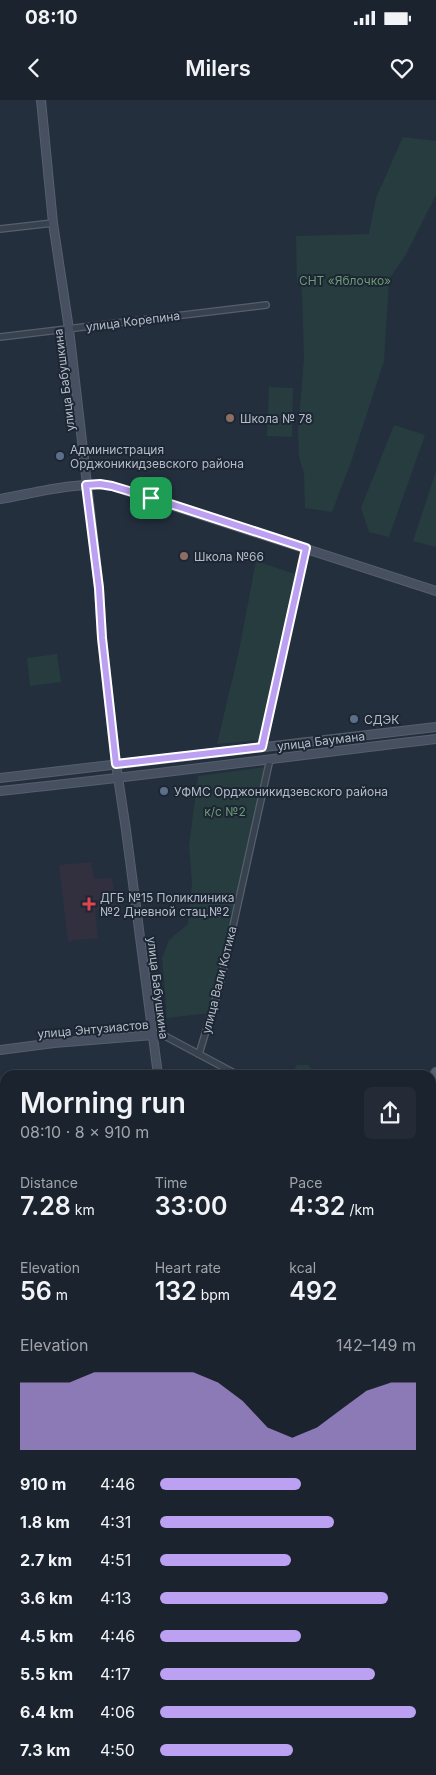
<!DOCTYPE html>
<html lang="en">
<head>
<meta charset="utf-8">
<style>
	:root { --surface:#1b232e; --page:#242b36; --text:#f1f3f6; --muted:#a0a4aa; --line:#39404a; --accent:#bca0f2 }
	body { margin:0; font-family:Inter,sans-serif; background:var(--page); color:var(--text); height:100vh; display:flex; flex-direction:column; font-size:19px; white-space:nowrap }
	* { box-sizing:border-box; margin:0 }
	p { font-size:16px; color:var(--muted) }
	.icon { flex:none; width:28px; height:28px; fill:none; stroke:currentColor; stroke-width:2; stroke-linecap:round; stroke-linejoin:round }
	.map { position:relative; flex:1; overflow:hidden }
	.side { position:absolute; left:0px; top:970px; width:436px; height:705px; display:flex; flex-direction:column; background:var(--surface); border-radius:15px 15px 0 0; box-shadow:0 1px 4px #0004,0 0 0 1px var(--line) }
	.side>* { flex:none }
	.pin { position:absolute; display:grid; place-items:center; width:42px; height:42px; color:#fff; margin:-21px; border-radius:10px; box-shadow:0 2px 8px #0006 }
	.round { display:grid; place-items:center; flex:none; width:52px; height:52px; border-radius:8px; background:var(--page) }
	.overview { display:flex; align-items:center; justify-content:space-between; height:85px; padding:0 20px }
	h1 { font-size:28px; font-weight:600; line-height:38px }
	.figures { display:grid; grid-template-columns:repeat(3,1fr); gap:8px; height:85px; padding:5px 20px }
	.figures div { display:grid; align-content:center }
	.figures b { font-size:25px; font-weight:600 }
	.figures small { font-size:14px; font-weight:400 }
	.figures p { font-size:14px }
	.chart { height:140px; padding:10px 20px }
	.chart p { display:flex; justify-content:space-between }
	.chart svg { width:100%; height:90px; margin-top:5px; fill:var(--accent); opacity:.7 }
	ul { padding:0 20px; list-style:none; font-size:16px }
	li { display:grid; grid-template-columns:80px 60px 1fr; align-items:center; height:38px }
	li i { height:12px; border-radius:6px; background:var(--accent) }
	.status { display:flex; justify-content:space-between; align-items:center; height:35px; padding:0 25px; background:var(--surface); direction:ltr }
	.status svg { height:14px; fill:currentColor }
	header { display:flex; justify-content:space-between; align-items:center; height:65px; padding:0 20px; background:var(--surface); font-size:22px; font-weight:600 }
	.map>svg:first-child { display:block }
	.medical { fill:#32303f }
	.green { fill:#263c3f }
	.lines { fill:none; stroke-linecap:round; stroke-linejoin:round }
	.street-casing { stroke:#565f6c; stroke-width:8 }
	.secondary-casing { stroke:#565f6c; stroke-width:10 }
	.primary-casing { stroke:#414a57; stroke-width:11 }
	.street { stroke:#38414e; stroke-width:5.5 }
	.secondary { stroke:#465061; stroke-width:8 }
	.primary { stroke:#56606e; stroke-width:9 }
	.tram { stroke:#5a6575; stroke-width:1 }
	.route-casing { stroke:#fff; stroke-width:10 }
	.route { stroke:#bca0f2; stroke-width:6 }
	.education-dot { fill:#8d6e63; stroke:#1d2633; stroke-width:2 }
	.service-dot { fill:#5c6f8a; stroke:#1d2633; stroke-width:2 }
	.health-dot { fill:#e0444e; stroke:#1d2633; stroke-width:2 }
	.labels { text-anchor:middle; dominant-baseline:central; stroke-width:4; stroke-linejoin:round; paint-order:stroke }
	.park-label { font-size:12px; fill:#6b9a76; stroke:#1d2633 }
	.street-label { font-size:12px; fill:#b4bcc9; stroke:#1d2633 }
	.poi-label { font-size:12px; fill:#b4bcc9; stroke:#1d2633; text-anchor:start }
</style>
</head>
<body>
<div class="status"><b>08:10</b><svg viewBox="0 0 49 12"><path d="M0 12V9h3v3zM5 12V6h3v6zM10 12V3h3v9zM15 12V0h3v12zM26 1h20v11H26zM47 4h2v5h-2z"/></svg></div>
<header><svg class="icon" aria-label="back" viewBox="0 0 24 24"><path d="M15 5l-7 7 7 7"/></svg>Milers<svg class="icon" aria-label="heart" viewBox="0 0 24 24"><path d="M12 20l-8-8c-3-5 5-10 8-4 3-6 11-1 8 4z"/></svg></header>
<div class="map">
<svg width="436" height="1675" viewBox="0 0 436 1675">
	<rect width="100%" height="100%" fill="#242f3e"/>
	<path class="medical" d="M 91,762 L 94,779 L 112,778 L 116,807 L 95,810 L 98,838 L 68,841 L 59,765 Z"/>
	<g class="green">
		<path d="M 403,37 L 436,41 L 436,95 L 405,156 L 389,179 L 384,261 L 351,362 L 332,412 L 305,408 L 304,374 L 299,357 L 298,332 L 304,258 L 302,193 L 301,184 L 297,183 L 296,136 L 369,134 L 376,98 Z"/>
		<path d="M 269,287 L 293,288 L 292,337 L 267,336 Z"/>
		<path d="M 394,325 L 425,335 L 389,437 L 369,432 L 361,408 Z"/>
		<path d="M 436,371 L 436,447 L 413,441 Z"/>
		<path d="M 256,461 L 298,475 L 259,640 L 217,644 L 239,551 Z"/>
		<path d="M 57,554 L 61,582 L 30,586 L 27,558 Z"/>
		<path d="M 265,667 L 266,670 L 210,913 L 167,918 L 162,858 L 169,840 L 188,824 L 192,783 L 189,746 L 198,676 Z"/>
		<path d="M 297,965 L 308,965 L 312,969 L 311,975 L 291,975 Z"/>
		<path d="M 436,1472 L 436,1508 L 431,1511 L 431,1475 Z"/>
		<path d="M 389,1670 L 414,1670 L 405,1675 L 392,1675 Z"/>
	</g>
	<g class="lines">
		<defs>
			<g id="street">
				<path d="M 0,129 L 53,123"/>
				<path d="M 0,237 L 266,205"/>
				<path d="M 262,647 L 306,448"/>
				<path d="M 153,935 L 163,935 L 238,975"/>
				<path d="M 199,954 L 220,885 L 270,659"/>
				<path d="M 0,1063 L 5,1062"/>
				<path d="M 431,1139 L 436,1136"/>
				<path d="M 0,1356 L 5,1355"/>
				<path d="M 244,1670 L 245,1675"/>
			</g>
			<g id="secondary">
				<path d="M 41,0 L 53,123 L 69,229 L 99,488 L 102,538 L 116,664 L 126,730 L 158,975"/>
				<path d="M 0,399 C 35,393 77,381 112,386 L 436,491"/>
				<path d="M 0,678 L 436,627"/>
				<path d="M 0,691 C 146,676 291,656 436,639"/>
				<path d="M 0,950 L 54,943 L 153,935"/>
				<path d="M 0,1151 L 5,1150"/>
				<path d="M 431,1362 L 436,1370"/>
				<path d="M 431,1392 L 436,1400"/>
			</g>
			<g id="primary">
				<path d="M 431,980 L 436,972"/>
				<path d="M 431,1004 L 436,996"/>
				<path d="M 71,1675 L 73,1670"/>
				<path d="M 84,1675 L 87,1670"/>
			</g>
		</defs>
		<use href="#street" class="street-casing"/>
		<use href="#secondary" class="secondary-casing"/>
		<use href="#primary" class="primary-casing"/>
		<use href="#street" class="street"/>
		<use href="#secondary" class="secondary"/>
		<use href="#primary" class="primary"/>
		<g class="tram">
			<path d="M 431,1132 L 436,1128"/>
			<path d="M 431,1380 L 436,1389"/>
		</g>
	</g>
	<g class="lines">
		<defs>
			<path id="route" d="M 100,384 L 112,386 L 149,397 L 306,448 L 262,647 L 116,664 L 102,538 L 99,488 L 86,385 Z"/>
		</defs>
		<use href="#route" class="route-casing"/>
		<use href="#route" class="route"/>
	</g>
	<g class="education-dot">
		<circle cx="230" cy="318" r="5"/>
		<circle cx="184" cy="456" r="5"/>
	</g>
	<g class="service-dot">
		<circle cx="60" cy="356" r="5"/>
		<circle cx="354" cy="619" r="5"/>
		<circle cx="164" cy="691" r="5"/>
	</g>
	<path class="health-dot" d="M86.5 796.5h5v5h5v5h-5v5h-5v-5h-5v-5h5z"/>
	<g class="labels">
		<g class="park-label">
			<text x="345" y="180">СНТ «Яблочко»</text>
			<text x="225" y="711">к/с №2</text>
		</g>
		<g class="street-label">
			<text transform="translate(133 221) rotate(-7)">улица Корепина</text>
			<text transform="translate(64 280) rotate(-97)">улица Бабушкина</text>
			<text transform="translate(321 641) rotate(-7)">улица Баумана</text>
			<text transform="translate(219 880) rotate(-76)">улица Вали Котика</text>
			<text transform="translate(158 888) rotate(83)">улица Бабушкина</text>
			<text transform="translate(93 929) rotate(-5)">улица Энтузиастов</text>
		</g>
		<g class="poi-label">
			<text x="240" y="318">Школа № 78</text>
			<text x="70" y="349">Администрация<tspan x="70" dy="14">Орджоникидзевского района</tspan></text>
			<text x="194" y="456">Школа №66</text>
			<text x="364" y="619">СДЭК</text>
			<text x="174" y="691">УФМС Орджоникидзевского района</text>
			<text x="100" y="797">ДГБ №15 Поликлиника<tspan x="100" dy="14">№2 Дневной стац.№2</tspan></text>
		</g>
	</g>
</svg>
<div class="pin" style="left:151px;top:398px;background:#1e9e55"><svg class="icon" aria-label="arrive" viewBox="0 0 24 24"><path d="M6 21V4h12l-3 4 3 4H6"/></svg></div>
<section class="side">
<div class="overview"><div><h1>Morning run</h1><p>08:10 · 8 × 910 m</p></div><a class="round"><svg class="icon" aria-label="share" viewBox="0 0 24 24"><path d="M12 15V3M7 8l5-5 5 5M5 13v7h14v-7"/></svg></a></div>
<div class="figures">
<div><p>Distance</p><b>7.28<small> km</small></b></div>
<div><p>Time</p><b>33:00</b></div>
<div><p>Pace</p><b>4:32<small> /km</small></b></div>
</div>
<div class="figures">
<div><p>Elevation</p><b>56<small> m</small></b></div>
<div><p>Heart rate</p><b>132<small> bpm</small></b></div>
<div><p>kcal</p><b>492</b></div>
</div>
<div class="chart"><p><span>Elevation</span>142–149 m</p>
<svg viewBox="0 0 160 44" preserveAspectRatio="none"><path d="M0 44V11L10 11L20 11L30 6L40 6L50 6L60 6L70 6L80 11L90 20L100 33L110 38L120 33L130 24L140 15L150 11L160 11V44z"/></svg>
</div>
<ul>
<li><b>910 m</b>4:46<i style="width:55%"></i></li>
<li><b>1.8 km</b>4:31<i style="width:68%"></i></li>
<li><b>2.7 km</b>4:51<i style="width:51%"></i></li>
<li><b>3.6 km</b>4:13<i style="width:89%"></i></li>
<li><b>4.5 km</b>4:46<i style="width:55%"></i></li>
<li><b>5.5 km</b>4:17<i style="width:84%"></i></li>
<li><b>6.4 km</b>4:06<i style="width:100%"></i></li>
<li><b>7.3 km</b>4:50<i style="width:52%"></i></li>
</ul>
</section>
</div>
</body>
</html>
